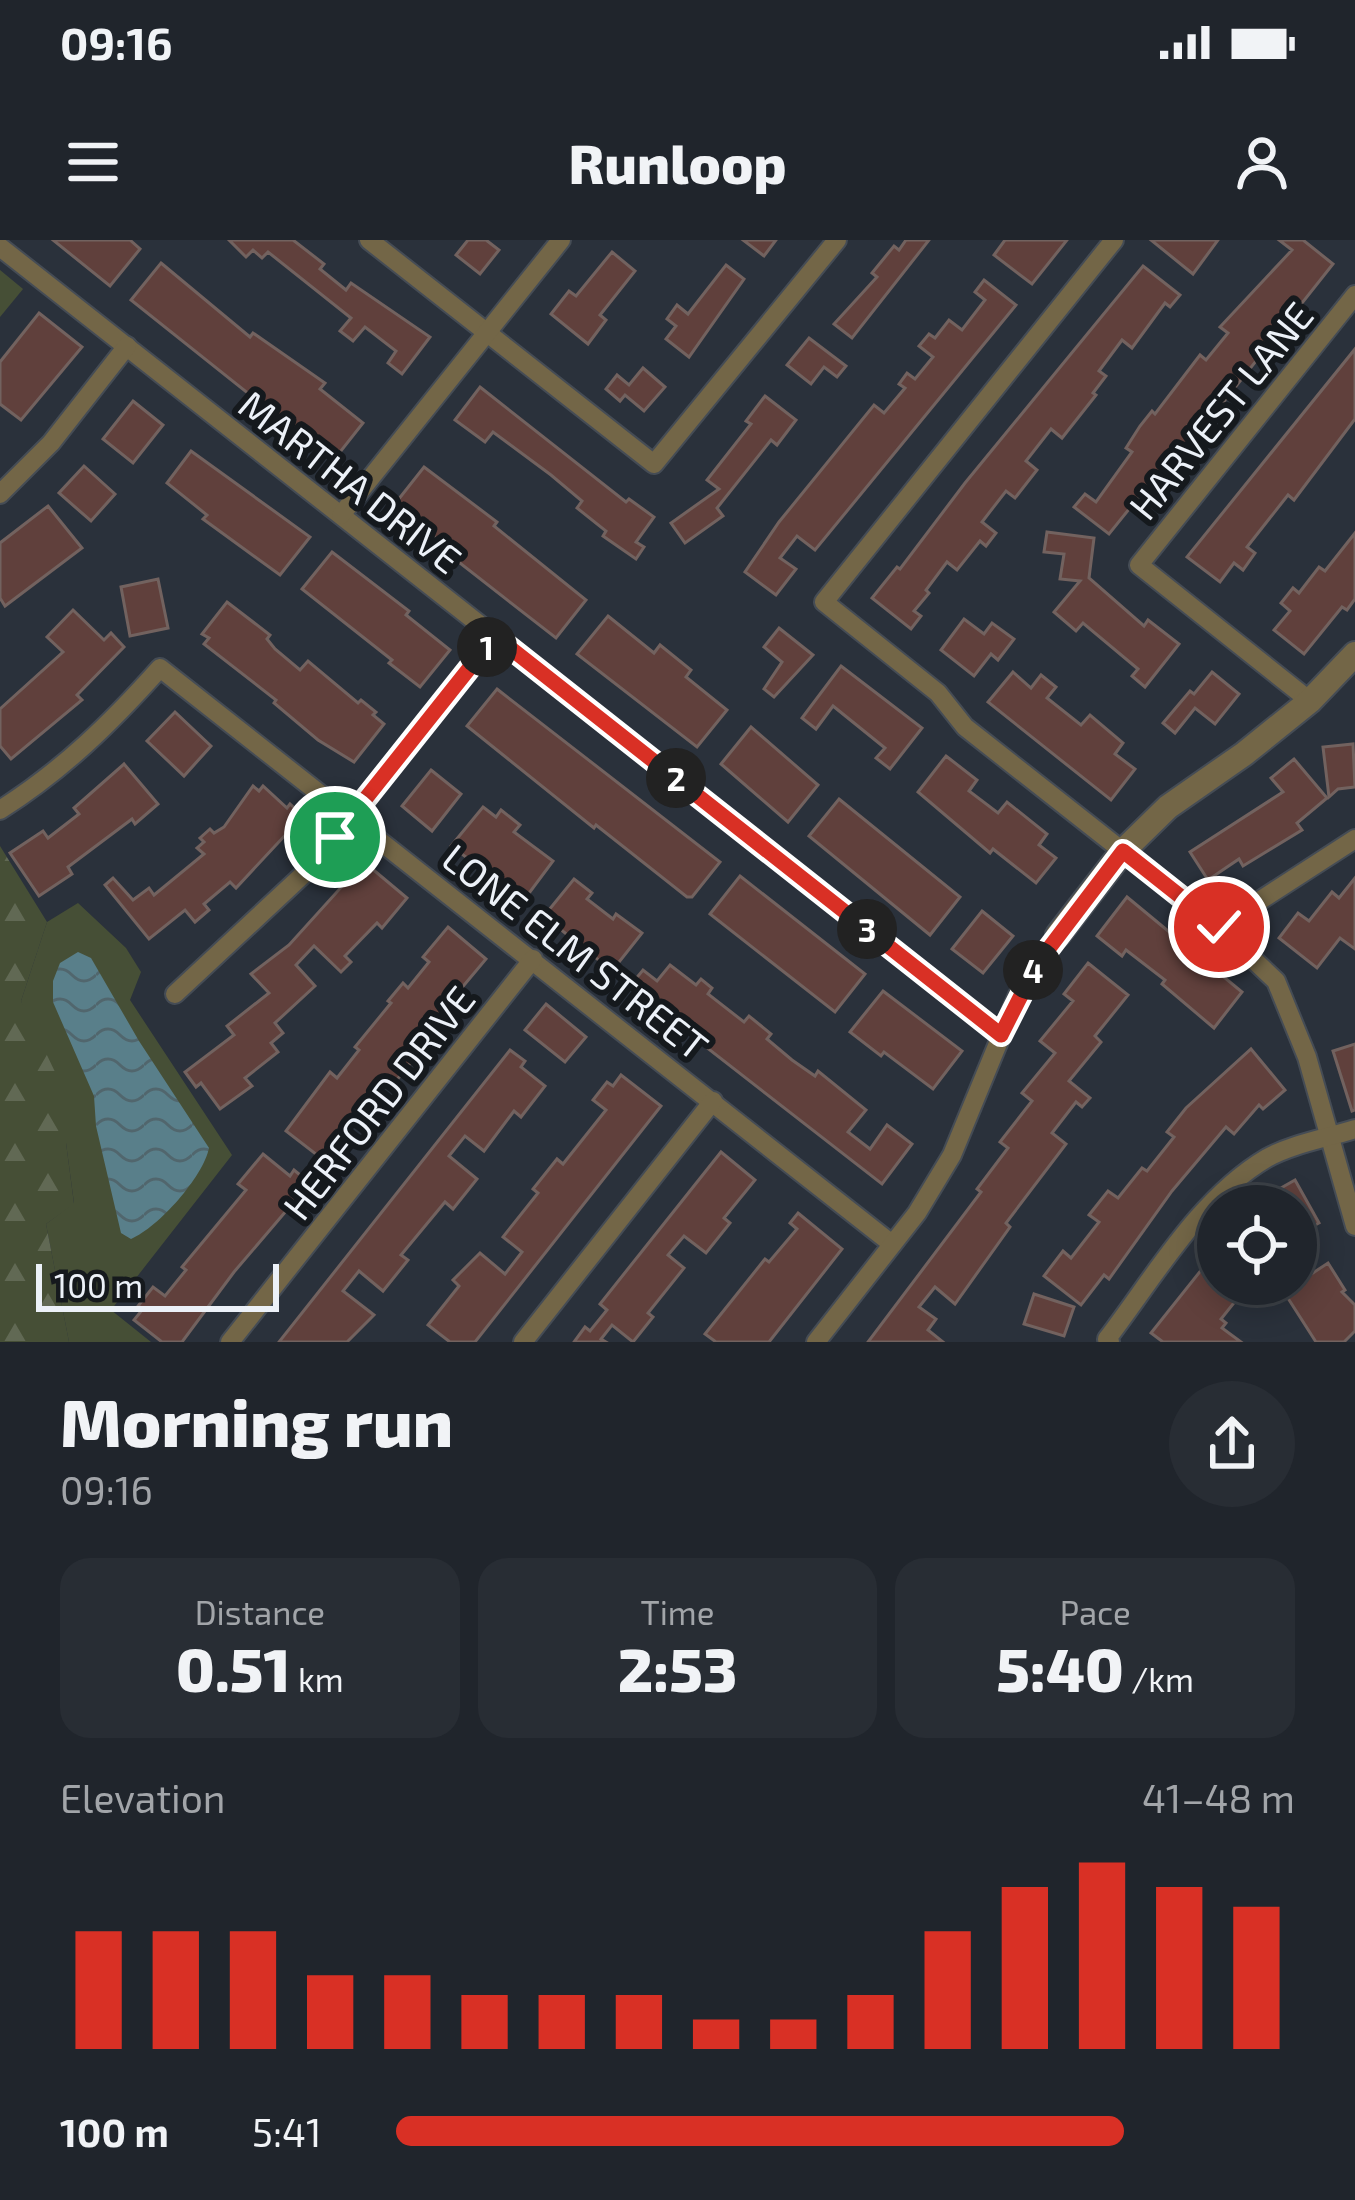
<!DOCTYPE html>
<html lang="en">
<head>
<meta charset="utf-8">
<style>
	:root { --surface:#20252c; --page:#282d34; --text:#f1f3f6; --muted:#a2a5a9; --line:#3d4248; --accent:#d93025 }
	body { margin:0; font-family:"Exo 2",sans-serif; background:var(--page); color:var(--text); height:100vh; display:flex; flex-direction:column; font-size:45px; white-space:nowrap }
	* { box-sizing:border-box; margin:0 }
	p { font-size:39px; color:var(--muted) }
	.icon { flex:none; width:66px; height:66px; fill:none; stroke:currentColor; stroke-width:2; stroke-linecap:round; stroke-linejoin:round }
	.map { position:relative; height:1102px; overflow:hidden }
	.panel { display:flex; flex-direction:column; background:var(--surface); flex:1 }
	.panel>* { flex:none }
	.buttons { position:absolute; left:1197px; top:945px; display:grid; gap:24px }
	.buttons a { display:grid; place-items:center; width:120px; height:120px; border-radius:50%; background:var(--surface); box-shadow:0 6px 30px #0003,0 0 0 3px var(--line); font-size:60px }
	.scale { position:absolute; left:36px; bottom:30px; width:243px; box-sizing:border-box; padding-left:12px; border:6px solid #ecf1f8; border-top:0; font-size:33px; line-height:42px; white-space:nowrap; color:#ecf1f8; -webkit-text-stroke:9px #15191d; paint-order:stroke }
	.pin { position:absolute; display:grid; place-items:center; width:102px; height:102px; color:#fff; margin:-51px; border:6px solid #fff; border-radius:50%; box-shadow:0 3px 12px #0007 }
	.km { position:absolute; width:60px; height:60px; margin:-30px; border-radius:50%; background:#222; color:#fff; font-size:33px; line-height:60px; text-align:center }
	.round { display:grid; place-items:center; flex:none; width:126px; height:126px; border-radius:63px; background:var(--page) }
	.summary { display:flex; align-items:center; justify-content:space-between; height:204px; padding:0 60px }
	h1 { font-size:66px; font-weight:800; line-height:90px }
	.metrics { display:grid; grid-template-columns:repeat(3,1fr); gap:18px; height:204px; padding:12px 60px }
	.metrics div { display:grid; align-content:center; border-radius:30px; background:var(--page); text-align:center }
	.metrics b { font-size:60px; font-weight:800 }
	.metrics small { font-size:33px; font-weight:400 }
	.metrics p { font-size:33px }
	.chart { height:336px; padding:24px 60px }
	.chart p { display:flex; justify-content:space-between }
	.chart svg { width:100%; height:216px; margin-top:12px; stroke:var(--accent); stroke-width:6 }
	ul { padding:0 60px; list-style:none; font-size:39px }
	li { display:grid; grid-template-columns:192px 144px 1fr; align-items:center; height:90px }
	li i { height:30px; border-radius:15px; background:var(--accent) }
	.status { display:flex; justify-content:space-between; align-items:center; height:84px; padding:0 60px; background:var(--surface); direction:ltr }
	.status svg { height:33px; fill:currentColor }
	header { display:flex; justify-content:space-between; align-items:center; height:156px; padding:0 60px; background:var(--surface); font-size:54px; font-weight:800 }
	.map>svg:first-child { display:block }
	.green { fill:#464f36 }
	.forest { fill:url(#forest-firs) }
	.park { fill:url(#park-tufts) }
	.water { fill:url(#water-waves) }
	.building { fill:#60403c; stroke:#72625f; stroke-width:3 }
	.lines { fill:none; stroke-linecap:round; stroke-linejoin:round }
	.minor-casing { stroke:#454c55; stroke-width:22 }
	.tertiary-casing { stroke:#454c55; stroke-width:28 }
	.minor { stroke:#736647; stroke-width:18 }
	.tertiary { stroke:#736647; stroke-width:24 }
	.route-casing { stroke:#fff; stroke-width:24 }
	.route { stroke:#d93025; stroke-width:15 }
	.labels { text-anchor:middle; dominant-baseline:central; stroke-width:12; stroke-linejoin:round; paint-order:stroke }
	.street-label { font-size:39px; fill:#ecf1f8; stroke:#15191d }
</style>
</head>
<body>
<div class="status"><b>09:16</b><svg viewBox="0 0 49 12"><path d="M0 12V9h3v3zM5 12V6h3v6zM10 12V3h3v9zM15 12V0h3v12zM26 1h20v11H26zM47 4h2v5h-2z"/></svg></div>
<header><svg class="icon" aria-label="menu" viewBox="0 0 24 24"><path d="M4 6h16M4 12h16M4 18h16"/></svg>Runloop<svg class="icon" aria-label="person" viewBox="0 0 24 24"><circle cx="12" cy="8" r="4"/><path d="M4 21q1-7 8-7t8 7"/></svg></header>
<div class="map">
<svg width="1355" height="1102" viewBox="0 0 1355 1102">
	<defs>
		<pattern id="forest-firs" width="22" height="20" patternUnits="userSpaceOnUse" patternTransform="scale(3)"><rect width="22" height="20" fill="#464f36"/><path d="M5 1l3.5 6h-7zM16 11l3.5 6h-7z" fill="#616954"/></pattern>
		<pattern id="park-tufts" width="24" height="20" patternUnits="userSpaceOnUse" patternTransform="scale(3)"><rect width="24" height="20" fill="#464f36"/><path d="M3 7l-1-3M5 7V3M7 7l1-3M15 17l-1-3M17 17v-4M19 17l1-3" fill="none" stroke="#616954"/></pattern>
		<pattern id="water-waves" width="16" height="10" patternUnits="userSpaceOnUse" patternTransform="scale(3)"><rect width="16" height="10" fill="#597f8a"/><path d="M0 5q4-4 8 0t8 0" fill="none" stroke="#51666d"/></pattern>
	</defs>
	<rect width="100%" height="100%" fill="#2a313b"/>
	<path class="green" d="M 78,663 L 126,708 L 141,732 L 130,760 L 232,915 L 111,1070 L 151,1102 L 69,1102 L 46,984 L 74,963 L 66,903 L 21,761 L 47,682 Z"/>
	<path class="forest" d="M 0,606 L 47,682 L 21,761 L 79,882 L 66,903 L 74,964 L 46,984 L 69,1102 L 0,1102 Z"/>
	<path class="park" d="M 0,30 L 23,49 L 0,77 Z"/>
	<path class="water" d="M 78,712 L 91,718 L 139,801 L 209,908 C 203,937 159,987 131,999 L 121,993 L 96,886 L 94,856 L 53,762 L 53,741 L 60,723 Z"/>
	<g class="building">
		<path d="M 53,0 L 130,0 L 140,9 L 110,46 Z"/>
		<path d="M 229,0 L 293,0 L 324,24 L 320,29 L 346,50 L 351,43 L 430,97 L 402,134 L 388,123 L 396,111 L 365,87 L 353,101 L 340,91 L 351,78 L 268,12 L 262,18 L 253,10 L 246,17 Z"/>
		<path d="M 468,0 L 486,0 L 499,10 L 480,34 L 456,15 Z"/>
		<path d="M 743,0 L 776,0 L 764,16 Z"/>
		<path d="M 906,0 L 929,0 L 852,98 L 834,84 L 877,37 L 872,33 L 894,6 L 899,10 Z"/>
		<path d="M 1005,0 L 1067,0 L 1032,44 L 994,15 Z"/>
		<path d="M 1151,0 L 1218,0 L 1193,34 Z"/>
		<path d="M 1279,0 L 1303,0 L 1333,24 L 1148,257 L 1142,253 L 1109,294 L 1074,267 L 1085,254 L 1096,262 L 1132,212 L 1126,208 L 1140,186 L 1152,171 L 1155,174 L 1200,115 L 1206,120 L 1228,93 L 1220,87 L 1292,10 Z"/>
		<path d="M 612,12 L 635,31 L 600,75 L 606,80 L 588,104 L 551,74 L 569,51 L 576,56 Z"/>
		<path d="M 161,23 L 250,97 L 253,93 L 325,143 L 320,149 L 363,183 L 333,221 L 131,60 Z"/>
		<path d="M 726,25 L 744,39 L 689,117 L 666,99 L 676,86 L 667,79 L 677,65 L 688,74 Z"/>
		<path d="M 1143,26 L 1180,55 L 1170,67 L 1165,63 L 1132,108 L 1122,100 L 1099,131 L 1106,136 L 1093,153 L 1096,155 L 1062,198 L 1051,189 L 1026,221 L 1037,230 L 1015,258 L 1006,251 L 982,282 L 996,293 L 986,306 L 980,301 L 957,330 L 947,322 L 926,350 L 929,353 L 914,371 L 921,376 L 911,389 L 872,358 L 897,327 L 900,329 L 965,243 Z"/>
		<path d="M 984,40 L 1016,65 L 815,310 L 797,296 L 780,318 L 796,329 L 776,355 L 745,332 L 779,282 L 874,165 L 884,173 L 905,148 L 899,144 L 907,133 L 915,139 L 933,117 L 919,106 L 929,94 L 935,98 L 949,80 L 962,90 L 985,60 L 975,52 Z"/>
		<path d="M 39,73 L 82,107 L 21,180 L 0,164 L 0,122 Z"/>
		<path d="M 809,98 L 846,126 L 837,137 L 824,127 L 811,144 L 787,125 Z"/>
		<path d="M 1355,109 L 1355,179 L 1294,260 L 1288,255 L 1247,307 L 1255,313 L 1243,330 L 1234,323 L 1220,342 L 1187,317 Z"/>
		<path d="M 643,128 L 665,147 L 644,171 L 625,155 L 620,161 L 606,149 L 617,135 L 629,145 Z"/>
		<path d="M 480,147 L 626,262 L 629,259 L 654,277 L 636,302 L 644,307 L 636,319 L 603,296 L 606,291 L 577,268 L 582,261 L 551,235 L 493,192 L 485,202 L 455,180 Z"/>
		<path d="M 765,156 L 796,180 L 777,205 L 771,200 L 717,268 L 723,276 L 685,303 L 671,283 L 719,249 L 707,240 L 751,184 L 746,181 Z"/>
		<path d="M 133,161 L 163,185 L 133,223 L 103,199 Z"/>
		<path d="M 191,211 L 310,297 L 280,335 L 203,279 L 207,275 L 167,243 Z"/>
		<path d="M 84,226 L 115,254 L 91,281 L 59,253 Z"/>
		<path d="M 424,227 L 497,282 L 494,286 L 586,360 L 556,398 L 433,302 L 436,298 L 394,265 Z"/>
		<path d="M 48,266 L 82,308 L 5,366 L 0,358 L 0,303 Z"/>
		<path d="M 1047,292 L 1094,298 L 1089,338 L 1144,386 L 1148,380 L 1179,404 L 1145,447 L 1132,436 L 1138,429 L 1083,383 L 1076,391 L 1054,372 L 1080,341 L 1060,339 L 1064,314 L 1044,312 Z"/>
		<path d="M 1355,293 L 1355,359 L 1347,370 L 1342,367 L 1304,414 L 1274,390 L 1290,371 L 1281,363 L 1293,348 L 1299,353 L 1319,327 L 1325,331 Z"/>
		<path d="M 332,312 L 409,371 L 406,375 L 450,410 L 420,447 L 389,423 L 392,420 L 302,349 Z"/>
		<path d="M 158,339 L 168,388 L 130,396 L 121,347 Z"/>
		<path d="M 227,362 L 270,395 L 267,399 L 275,409 L 300,430 L 308,421 L 358,463 L 361,460 L 376,472 L 373,475 L 384,484 L 354,522 L 318,500 L 274,463 L 276,460 L 204,404 L 209,398 L 202,394 Z"/>
		<path d="M 73,370 L 104,400 L 111,393 L 124,407 L 77,455 L 82,460 L 11,519 L 0,506 L 0,469 L 63,412 L 47,397 Z"/>
		<path d="M 608,376 L 654,413 L 660,405 L 691,430 L 686,437 L 727,470 L 697,507 L 577,414 Z"/>
		<path d="M 964,379 L 984,394 L 992,383 L 1014,399 L 998,420 L 991,414 L 974,436 L 941,410 Z"/>
		<path d="M 779,388 L 813,415 L 774,457 L 764,449 L 782,422 L 764,407 Z"/>
		<path d="M 841,426 L 922,488 L 890,529 L 876,518 L 885,508 L 833,466 L 816,489 L 802,478 Z"/>
		<path d="M 1013,432 L 1031,448 L 1041,435 L 1056,447 L 1047,458 L 1081,485 L 1090,475 L 1123,503 L 1115,514 L 1135,529 L 1111,560 L 988,462 Z"/>
		<path d="M 1212,432 L 1239,454 L 1215,484 L 1195,468 L 1175,493 L 1163,483 L 1190,451 L 1194,454 Z"/>
		<path d="M 497,449 L 720,622 L 692,657 L 687,657 L 596,585 L 594,588 L 467,486 Z"/>
		<path d="M 175,472 L 211,506 L 184,536 L 147,501 Z"/>
		<path d="M 751,487 L 818,545 L 788,582 L 721,524 Z"/>
		<path d="M 1353,504 L 1355,547 L 1338,549 L 1329,557 L 1323,507 Z"/>
		<path d="M 946,516 L 977,540 L 969,551 L 998,573 L 1007,562 L 1047,594 L 1039,605 L 1056,618 L 1036,643 L 993,609 L 990,613 L 918,552 Z"/>
		<path d="M 1294,519 L 1327,558 L 1297,583 L 1302,590 L 1243,626 L 1239,619 L 1208,640 L 1190,612 L 1283,552 L 1271,538 Z"/>
		<path d="M 124,524 L 158,564 L 135,584 L 132,579 L 68,627 L 72,634 L 39,656 L 10,613 L 43,591 L 48,598 L 79,574 L 74,568 Z"/>
		<path d="M 431,530 L 461,554 L 432,591 L 402,566 Z"/>
		<path d="M 253,546 L 259,551 L 263,546 L 287,568 L 290,564 L 303,576 L 236,648 L 230,642 L 204,664 L 209,670 L 195,682 L 185,670 L 149,699 L 105,645 L 113,638 L 133,660 L 149,648 L 154,655 L 204,614 L 197,608 L 204,602 L 200,598 L 210,589 L 214,593 L 224,587 Z"/>
		<path d="M 839,559 L 960,657 L 930,695 L 809,596 Z"/>
		<path d="M 483,567 L 496,577 L 501,570 L 520,585 L 514,592 L 553,621 L 524,660 L 451,606 Z"/>
		<path d="M 364,622 L 407,658 L 382,688 L 377,683 L 345,716 L 351,722 L 341,732 L 314,706 L 296,725 L 315,746 L 275,783 L 283,793 L 271,803 L 278,812 L 245,838 L 252,846 L 220,869 L 201,843 L 196,847 L 185,832 L 234,795 L 227,786 L 269,753 L 251,734 L 289,705 Z"/>
		<path d="M 740,636 L 865,734 L 835,772 L 710,674 Z"/>
		<path d="M 1355,638 L 1355,709 L 1340,698 L 1317,728 L 1279,698 L 1298,673 L 1309,681 L 1332,652 L 1339,658 Z"/>
		<path d="M 574,639 L 592,653 L 587,659 L 613,679 L 616,674 L 642,693 L 612,731 L 544,676 Z"/>
		<path d="M 1127,657 L 1242,752 L 1214,788 L 1162,744 L 1165,740 L 1126,710 L 1122,716 L 1097,696 Z"/>
		<path d="M 982,671 L 1013,696 L 983,733 L 952,709 Z"/>
		<path d="M 448,687 L 486,719 L 413,806 L 407,817 L 412,821 L 396,841 L 390,836 L 326,922 L 286,891 L 330,832 L 337,838 L 359,810 L 355,807 L 391,763 L 388,761 L 403,743 L 408,748 L 429,722 L 423,717 Z"/>
		<path d="M 1088,723 L 1128,755 L 1095,796 L 1101,802 L 1069,841 L 1090,858 L 1082,867 L 1076,862 L 1052,893 L 1066,904 L 1006,983 L 1010,987 L 955,1064 L 935,1047 L 919,1067 L 936,1079 L 928,1090 L 943,1102 L 868,1102 L 981,952 L 977,949 L 1008,908 L 1000,902 L 1032,861 L 1022,853 L 1055,813 L 1040,801 L 1073,761 L 1064,754 Z"/>
		<path d="M 670,725 L 696,745 L 701,739 L 712,748 L 708,754 L 744,782 L 749,776 L 771,794 L 767,799 L 792,820 L 815,836 L 818,831 L 866,870 L 848,892 L 870,909 L 887,885 L 912,904 L 882,944 L 629,747 L 643,730 L 657,741 Z"/>
		<path d="M 883,751 L 962,811 L 933,849 L 884,812 L 881,816 L 850,792 Z"/>
		<path d="M 546,764 L 586,797 L 565,822 L 525,790 Z"/>
		<path d="M 1355,804 L 1355,870 L 1352,871 L 1333,811 Z"/>
		<path d="M 1251,809 L 1285,850 L 1263,869 L 1259,865 L 1234,894 L 1226,887 L 1172,951 L 1109,1039 L 1104,1035 L 1081,1065 L 1044,1036 L 1063,1011 L 1071,1018 L 1099,982 L 1089,975 L 1108,951 L 1118,958 L 1142,928 L 1147,931 L 1174,897 L 1167,892 L 1186,868 Z"/>
		<path d="M 510,810 L 525,821 L 521,827 L 545,846 L 521,877 L 514,871 L 484,911 L 465,896 L 449,916 L 477,939 L 453,969 L 445,962 L 401,1015 L 408,1020 L 383,1051 L 359,1031 L 343,1051 L 374,1075 L 347,1102 L 279,1102 Z"/>
		<path d="M 621,835 L 661,866 L 475,1102 L 450,1102 L 428,1085 L 459,1046 L 453,1040 L 480,1013 L 505,1034 L 522,1012 L 503,997 L 538,953 L 533,949 L 557,919 L 563,924 L 606,870 L 593,860 L 607,842 L 613,846 Z"/>
		<path d="M 721,912 L 755,940 L 724,978 L 730,983 L 706,1013 L 684,996 L 668,1015 L 684,1028 L 648,1073 L 653,1077 L 633,1102 L 612,1085 L 601,1099 L 606,1102 L 574,1102 L 585,1087 L 590,1091 L 607,1070 L 600,1064 Z"/>
		<path d="M 263,914 L 290,936 L 294,930 L 310,943 L 234,1032 L 182,1102 L 162,1102 L 134,1080 L 143,1069 L 138,1066 L 153,1047 L 165,1056 L 186,1030 L 182,1027 L 246,950 L 238,944 Z"/>
		<path d="M 1295,940 L 1319,983 L 1296,995 L 1296,966 L 1273,966 L 1267,956 Z"/>
		<path d="M 798,973 L 842,1009 L 769,1102 L 716,1102 L 705,1094 L 765,1019 L 769,1022 L 797,989 L 790,983 Z"/>
		<path d="M 1218,1009 L 1218,1044 L 1249,1044 L 1221,1079 L 1226,1083 L 1222,1088 L 1241,1102 L 1163,1102 L 1151,1093 Z"/>
		<path d="M 1328,1023 L 1345,1050 L 1342,1052 L 1355,1065 L 1355,1091 L 1344,1102 L 1316,1102 L 1284,1052 Z"/>
		<path d="M 1034,1054 L 1074,1067 L 1064,1096 L 1024,1084 Z"/>
	</g>
	<g class="lines">
		<defs>
			<g id="minor">
				<path d="M 369,0 L 654,224 L 837,0"/>
				<path d="M 1114,0 L 824,362 L 938,453 L 965,487 L 1219,687 L 1276,741 L 1307,817 L 1355,986"/>
				<path d="M 0,7 L 1001,795"/>
				<path d="M 0,254 L 51,203 L 127,106"/>
				<path d="M 341,275 L 561,0"/>
				<path d="M 1310,461 L 1139,325 L 1355,55"/>
				<path d="M 0,570 C 63,530 111,483 160,428 L 892,1004"/>
				<path d="M 1219,687 L 1355,599"/>
				<path d="M 175,754 L 307,631 L 495,396"/>
				<path d="M 230,1102 L 533,719"/>
				<path d="M 523,1102 L 713,861"/>
				<path d="M 816,1102 L 917,973 L 952,915 L 1018,755 L 1058,695"/>
				<path d="M 1110,1102 L 1107,1099 C 1153,1039 1199,958 1267,918 C 1292,904 1327,898 1355,889"/>
			</g>
			<path id="tertiary" d="M 1058,695 L 1123,611 L 1168,567 L 1244,514 L 1310,461 L 1355,414"/>
		</defs>
		<use href="#minor" class="minor-casing"/>
		<use href="#tertiary" class="tertiary-casing"/>
		<use href="#minor" class="minor"/>
		<use href="#tertiary" class="tertiary"/>
	</g>
	<g class="lines">
		<defs>
			<path id="route" d="M 335,597 L 495,396 L 1001,795 L 1037,724 L 1123,611 L 1219,687"/>
		</defs>
		<use href="#route" class="route-casing"/>
		<use href="#route" class="route"/>
	</g>
	<g class="labels">
		<g class="street-label">
			<text transform="translate(1220 170) rotate(-51)">HARVEST LANE</text>
			<text transform="translate(351 241) rotate(38)">MARTHA DRIVE</text>
			<text transform="translate(576 711) rotate(38)">LONE ELM STREET</text>
			<text transform="translate(378 862) rotate(-52)">HERFORD DRIVE</text>
		</g>
	</g>
</svg>
<div class="buttons">
<a><svg class="icon" aria-label="locate" viewBox="0 0 24 24"><circle cx="12" cy="12" r="6"/><path d="M12 2v4M12 18v4M2 12h4M18 12h4"/></svg></a>
</div>
<div class="scale">100 m</div>
<div class="pin" style="left:335px;top:597px;background:#1e9e55"><svg class="icon" aria-label="arrive" viewBox="0 0 24 24"><path d="M6 21V4h12l-3 4 3 4H6"/></svg></div>
<div class="pin" style="left:1219px;top:687px;background:#d93025"><svg class="icon" aria-label="check" viewBox="0 0 24 24"><path d="M5 12l5 5 9-10"/></svg></div>
<b class="km" style="left:487px;top:407px">1</b>
<b class="km" style="left:676px;top:538px">2</b>
<b class="km" style="left:867px;top:689px">3</b>
<b class="km" style="left:1033px;top:730px">4</b>
</div>
<section class="panel">
<div class="summary"><div><h1>Morning run</h1><p>09:16</p></div><a class="round"><svg class="icon" aria-label="share" viewBox="0 0 24 24"><path d="M12 15V3M7 8l5-5 5 5M5 13v7h14v-7"/></svg></a></div>
<div class="metrics">
<div><p>Distance</p><b>0.51<small> km</small></b></div>
<div><p>Time</p><b>2:53</b></div>
<div><p>Pace</p><b>5:40<small> /km</small></b></div>
</div>
<div class="chart"><p><span>Elevation</span>41–48 m</p>
<svg viewBox="0 0 160 44" preserveAspectRatio="none"><path d="M5 44V20M15 44V20M25 44V20M35 44V29M45 44V29M55 44V33M65 44V33M75 44V33M85 44V38M95 44V38M105 44V33M115 44V20M125 44V11M135 44V6M145 44V11M155 44V15"/></svg>
</div>
<ul>
<li><b>100 m</b>5:41<i style="width:81%"></i></li>
</ul>
</section>
</body>
</html>
